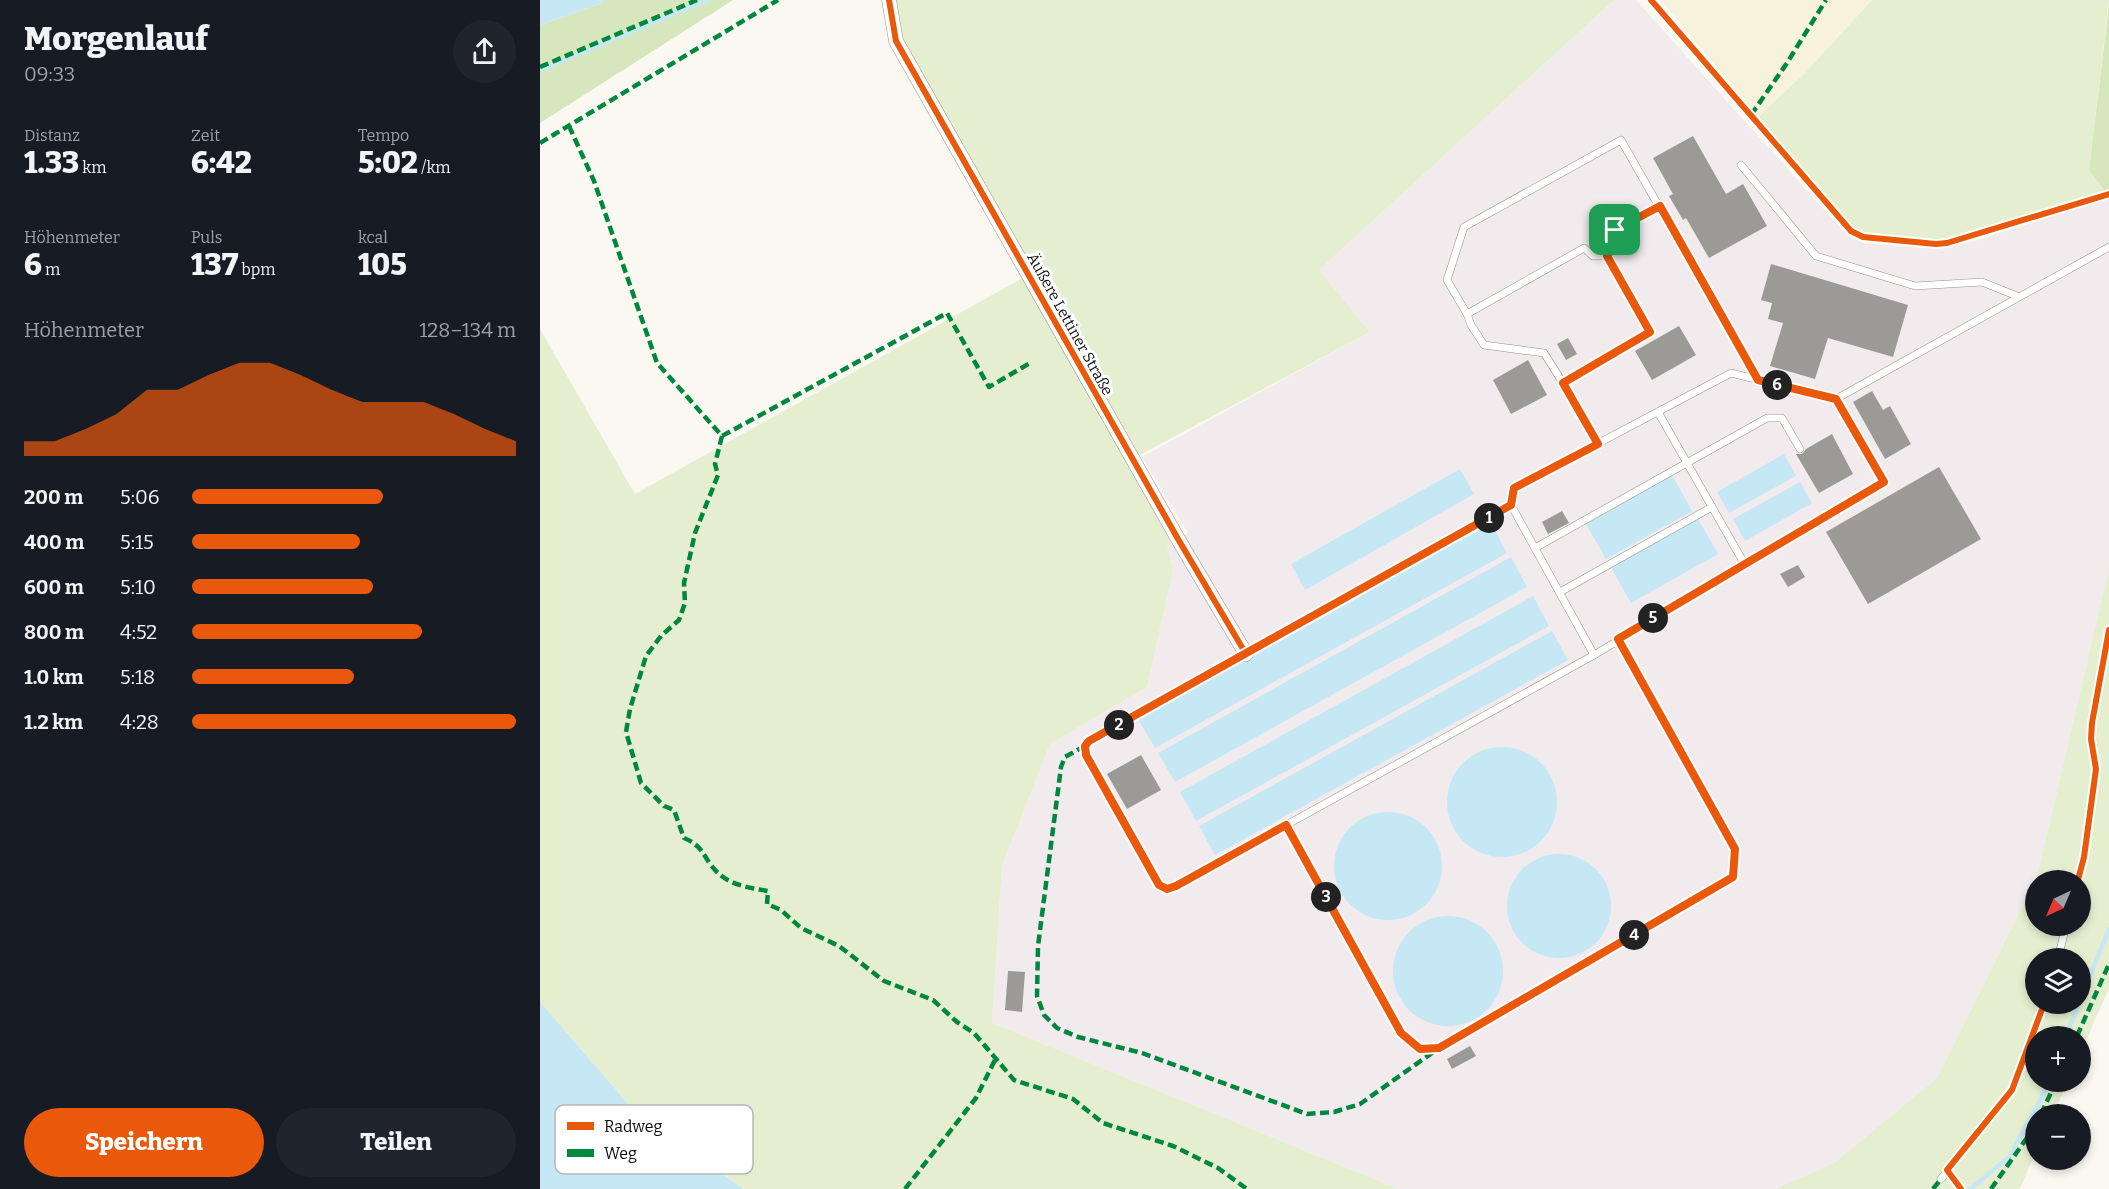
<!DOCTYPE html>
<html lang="de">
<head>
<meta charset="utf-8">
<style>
	:root { --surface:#171b24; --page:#20242c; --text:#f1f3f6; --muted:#9ea1a6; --accent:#ea580c }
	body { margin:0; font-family:Bitter,serif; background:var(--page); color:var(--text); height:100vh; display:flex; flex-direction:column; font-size:22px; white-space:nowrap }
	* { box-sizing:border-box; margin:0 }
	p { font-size:20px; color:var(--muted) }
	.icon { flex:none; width:33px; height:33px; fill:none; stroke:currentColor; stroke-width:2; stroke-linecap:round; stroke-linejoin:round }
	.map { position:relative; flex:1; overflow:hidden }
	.side { display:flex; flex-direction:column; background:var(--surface); width:540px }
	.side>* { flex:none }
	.needle { width:39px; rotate:224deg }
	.tools { position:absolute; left:1485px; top:870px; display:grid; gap:12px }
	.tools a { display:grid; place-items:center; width:66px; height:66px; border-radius:50%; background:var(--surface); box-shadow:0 3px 9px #0003; font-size:30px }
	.pin { position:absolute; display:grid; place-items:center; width:51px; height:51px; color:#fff; margin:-26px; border-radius:12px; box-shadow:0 3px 9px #0006 }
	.km { position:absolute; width:30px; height:30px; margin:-15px; border-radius:50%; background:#222; color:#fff; font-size:16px; line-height:30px; text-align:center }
	.round { display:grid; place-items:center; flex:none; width:63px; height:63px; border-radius:32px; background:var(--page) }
	.head { display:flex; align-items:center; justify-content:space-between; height:102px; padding:0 24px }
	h1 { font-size:33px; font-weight:800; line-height:45px }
	.metrics { display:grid; grid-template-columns:repeat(3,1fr); gap:9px; height:102px; padding:6px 24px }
	.metrics div { display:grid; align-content:center }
	.metrics b { font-size:30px; font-weight:800 }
	.metrics small { font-size:16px; font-weight:400 }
	.metrics p { font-size:16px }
	.chart { height:168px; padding:12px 24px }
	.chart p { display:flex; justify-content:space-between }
	.chart svg { width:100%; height:108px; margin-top:6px; fill:var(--accent); opacity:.7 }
	.action { display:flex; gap:12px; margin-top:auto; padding:12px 24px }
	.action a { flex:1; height:69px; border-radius:36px; background:var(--accent); color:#fff; font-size:24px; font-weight:800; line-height:69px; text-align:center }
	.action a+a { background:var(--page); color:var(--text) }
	ul { padding:0 24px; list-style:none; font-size:20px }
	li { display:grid; grid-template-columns:96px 72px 1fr; align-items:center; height:45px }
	li i { height:15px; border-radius:8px; background:var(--accent) }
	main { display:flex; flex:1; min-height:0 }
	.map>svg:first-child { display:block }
	.industrial { fill:#f1ebed }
	.farmland { fill:#f7f2dc }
	.green { fill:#e5efd0; fill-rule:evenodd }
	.forest { fill:#d6e7be }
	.water { fill:#c6e7f4 }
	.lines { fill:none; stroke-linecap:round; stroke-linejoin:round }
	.stream { stroke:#c6e7f4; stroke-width:4.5 }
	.building { fill:#9c9a96 }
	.service-casing { stroke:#93928f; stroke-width:8 }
	.minor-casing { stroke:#93928f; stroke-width:15 }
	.service { stroke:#fefefd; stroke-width:7 }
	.minor { stroke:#fefefd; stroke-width:14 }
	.quiet { stroke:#00873e; stroke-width:4.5; stroke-dasharray:9 4.5; stroke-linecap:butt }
	.cycleway-casing { stroke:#fff; stroke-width:10 }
	.cycleway { stroke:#e8590c; stroke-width:6 }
	.route-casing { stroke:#fff; stroke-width:12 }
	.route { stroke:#ea580c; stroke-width:8 }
	.labels { text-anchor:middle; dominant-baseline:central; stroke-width:6; stroke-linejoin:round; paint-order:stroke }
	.street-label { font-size:15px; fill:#0c0c0c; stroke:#fff }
	.key { fill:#fff; stroke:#b6b6b6; stroke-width:1.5 }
	.key-label { font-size:16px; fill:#0c0c0c }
</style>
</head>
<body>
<main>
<section class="side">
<div class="head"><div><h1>Morgenlauf</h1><p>09:33</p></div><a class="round"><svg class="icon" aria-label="share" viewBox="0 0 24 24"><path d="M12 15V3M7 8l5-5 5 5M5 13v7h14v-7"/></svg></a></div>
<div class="metrics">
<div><p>Distanz</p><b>1.33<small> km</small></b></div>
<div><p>Zeit</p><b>6:42</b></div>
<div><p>Tempo</p><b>5:02<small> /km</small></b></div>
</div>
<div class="metrics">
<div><p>Höhenmeter</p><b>6<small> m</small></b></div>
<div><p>Puls</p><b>137<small> bpm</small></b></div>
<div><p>kcal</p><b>105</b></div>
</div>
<div class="chart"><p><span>Höhenmeter</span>128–134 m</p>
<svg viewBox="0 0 160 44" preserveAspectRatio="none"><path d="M0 44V38L10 38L20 33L30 27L40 17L50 17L60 11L70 6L80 6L90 11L100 17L110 22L120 22L130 22L140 27L150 33L160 38V44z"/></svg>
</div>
<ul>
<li><b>200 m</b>5:06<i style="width:59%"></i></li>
<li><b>400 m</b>5:15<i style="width:52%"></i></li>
<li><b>600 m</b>5:10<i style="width:56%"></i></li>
<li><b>800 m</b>4:52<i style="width:71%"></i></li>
<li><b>1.0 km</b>5:18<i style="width:50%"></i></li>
<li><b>1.2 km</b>4:28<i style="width:100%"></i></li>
</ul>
<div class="action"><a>Speichern</a><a>Teilen</a></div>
</section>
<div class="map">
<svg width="1569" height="1189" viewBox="0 0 1569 1189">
	<rect width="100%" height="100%" fill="#faf8f0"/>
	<path class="industrial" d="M 1074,0 L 1096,0 L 1306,234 L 1323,243 L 1399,249 L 1438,240 L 1569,197 L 1569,568 L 1497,877 L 1397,1078 L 1294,1163 L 1235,1189 L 859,1189 L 452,1023 L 462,866 L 510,744 L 607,687 L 633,571 L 626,545 L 648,533 L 602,457 L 830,332 L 779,270 Z"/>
	<path class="farmland" d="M 1121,0 L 1332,0 L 1266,72 L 1218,117 Z"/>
	<g class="green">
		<path d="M 352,0 L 1074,0 L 779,270 L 830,332 L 598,456 L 638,539 L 627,545 L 633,571 L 607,687 L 510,744 L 462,866 L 452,1023 L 859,1189 L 204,1189 L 103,1121 L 0,1002 L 0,329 L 95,494 L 486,276 L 361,43 Z"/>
		<path d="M 1332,0 L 1569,0 L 1549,170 L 1567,194 L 1407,243 L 1396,244 L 1323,237 L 1311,231 L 1218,117 L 1266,72 Z"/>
		<path d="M 1569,568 L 1569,988 L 1541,1052 L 1540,1036 L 1496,1036 L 1496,1082 L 1528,1082 L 1513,1114 L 1496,1114 L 1495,1153 L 1480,1189 L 1235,1189 L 1294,1163 L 1397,1078 L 1497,877 ZM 1496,880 L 1540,880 L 1540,926 L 1496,926 ZM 1496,958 L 1540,958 L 1540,1004 L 1496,1004 Z"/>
	</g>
	<g class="forest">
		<path d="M 63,0 L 193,0 L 0,123 L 0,25 L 60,4 Z"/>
		<path d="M 1569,5 L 1569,194 L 1567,194 L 1549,170 Z"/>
	</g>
	<g class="water">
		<path d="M 0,0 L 63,0 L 60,4 L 0,25 Z"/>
		<path d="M 1244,454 L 1256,476 L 1189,513 L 1177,492 Z"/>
		<path d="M 920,469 L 934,494 L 765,590 L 751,564 Z"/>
		<path d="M 1132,475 L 1152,511 L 1066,559 L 1046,524 Z"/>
		<path d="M 1260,482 L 1272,503 L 1205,541 L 1193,519 Z"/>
		<path d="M 1158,519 L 1178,554 L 1091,603 L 1071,567 Z"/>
		<path d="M 951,523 L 967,553 L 615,748 L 598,719 Z"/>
		<path d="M 971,557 L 987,587 L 635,782 L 618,753 Z"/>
		<path d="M 993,596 L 1009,626 L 656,821 L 640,792 Z"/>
		<path d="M 1012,631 L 1028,660 L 675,855 L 659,826 Z"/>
		<circle cx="962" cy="802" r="55"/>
		<circle cx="848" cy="866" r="54"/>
		<circle cx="1019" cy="906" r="52"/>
		<circle cx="908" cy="971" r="55"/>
		<path d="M 0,1002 L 103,1121 L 204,1189 L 0,1189 Z"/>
	</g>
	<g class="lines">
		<g class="stream">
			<path d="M 0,70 L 167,0"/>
			<path d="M 1540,1000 L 1569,929"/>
			<path d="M 1526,1036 L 1539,1004"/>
			<path d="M 1430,1189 L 1469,1157 L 1499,1103 L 1508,1082"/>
		</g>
	</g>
	<g class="building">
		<path d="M 1153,136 L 1186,194 L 1203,184 L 1227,226 L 1169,258 L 1146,218 L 1143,220 L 1129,196 L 1133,194 L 1113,158 Z"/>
		<path d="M 1231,264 L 1368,305 L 1353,357 L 1288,338 L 1275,379 L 1230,366 L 1243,323 L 1228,319 L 1232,303 L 1221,300 Z"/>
		<path d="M 1139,326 L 1156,355 L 1112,380 L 1095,351 Z"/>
		<path d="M 1028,338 L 1037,354 L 1026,360 L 1017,344 Z"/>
		<path d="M 988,360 L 1007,395 L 971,414 L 953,380 Z"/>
		<path d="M 1332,391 L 1343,410 L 1350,406 L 1371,444 L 1345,459 L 1313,402 Z"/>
		<path d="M 1292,434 L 1313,474 L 1279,493 L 1256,454 L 1262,454 L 1266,449 Z"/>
		<path d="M 1399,467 L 1441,539 L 1328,604 L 1286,532 Z"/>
		<path d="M 1022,511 L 1029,523 L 1008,534 L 1002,522 Z"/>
		<path d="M 1258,565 L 1265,577 L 1248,587 L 1240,574 Z"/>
		<path d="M 601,755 L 621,790 L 587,809 L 567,774 Z"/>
		<path d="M 468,971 L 485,972 L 482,1012 L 465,1010 Z"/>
		<path d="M 930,1046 L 936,1056 L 912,1069 L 907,1059 Z"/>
	</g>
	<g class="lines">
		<defs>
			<g id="service">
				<path d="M 1201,165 L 1276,256 L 1375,286 L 1442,282 L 1477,296"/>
				<path d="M 1120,206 L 1075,230 L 1073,247 L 1067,256 L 1053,256 L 1044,248 L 927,314 L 907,280 L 924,227 L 1081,140 L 1218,380"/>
				<path d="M 927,314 L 931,325 L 944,345 L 1004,353 L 1023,383"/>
				<path d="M 1118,412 L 1205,565"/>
				<path d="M 1058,444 L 1023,383 L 1110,332 L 1067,256"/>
				<path d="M 971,505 L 550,741 L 545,746 L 546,755 L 619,885 L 627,889 L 636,886 L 1054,655 L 1344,482 L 1296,399"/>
				<path d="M 995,548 L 1227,418 L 1242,418 L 1260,449"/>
				<path d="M 1020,592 L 1172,507"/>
				<path d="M 1054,655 L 971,505 L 974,488 L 1191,373 L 1296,399 L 1569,247"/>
				<path d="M 746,825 L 861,1033 L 880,1049 L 899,1048 L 1193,877 L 1195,849 L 1078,639"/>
				<path d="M 1538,880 L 1544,857 L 1556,769 L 1551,739 L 1552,723 L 1569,630"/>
				<path d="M 1518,958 L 1526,926"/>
				<path d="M 1401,1179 L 1472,1090 L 1504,1004"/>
			</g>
			<path id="minor" d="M 349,0 L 356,41 L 638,539 L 706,654"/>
		</defs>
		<use href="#service" class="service-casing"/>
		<use href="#minor" class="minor-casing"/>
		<use href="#service" class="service"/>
		<use href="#minor" class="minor"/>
		<g class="quiet">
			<path d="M 0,67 L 157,0"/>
			<path d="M 1211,115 L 1247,63 L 1286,0"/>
			<path d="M 29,126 L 54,181 L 117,363 L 182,436 L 407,313 L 449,387 L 490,363"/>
			<path d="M 0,143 L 238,0"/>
			<path d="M 182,436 L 175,464 L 178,475 L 155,533 L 144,583 L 145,603 L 139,620 L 121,636 L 106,656 L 90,709 L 86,732 L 101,783 L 124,806 L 134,810 L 144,838 C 164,846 162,856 176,871 C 189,885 210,888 228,891 L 227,904 L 241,910 L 261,928 L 299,946 L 344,981 L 393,1000 L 417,1022 L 434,1033 L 474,1080 L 533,1099 L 563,1123 L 633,1146 L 678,1168 L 707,1189"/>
			<path d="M 545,746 L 525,757 L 521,767 L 498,946 L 497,996 L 504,1015 L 517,1028 L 538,1037 L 602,1053 L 767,1114 L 794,1112 L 820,1104 L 899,1048"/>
			<path d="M 1537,1036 L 1569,964"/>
			<path d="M 1501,1114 L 1516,1082"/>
			<path d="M 365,1189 L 436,1098 L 455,1060"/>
			<path d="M 1393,1189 L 1401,1179"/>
			<path d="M 1451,1189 L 1496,1125"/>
		</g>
		<defs>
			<g id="cycleway">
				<path d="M 349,0 L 356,41 L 638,539 L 706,654"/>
				<path d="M 1111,0 L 1311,231 L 1323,237 L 1396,244 L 1407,243 L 1569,194"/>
				<path d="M 1538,880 L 1544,857 L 1556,769 L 1551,739 L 1552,723 L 1569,630"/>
				<path d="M 1421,1189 L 1407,1170 L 1472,1090 L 1504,1004"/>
			</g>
		</defs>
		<use href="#cycleway" class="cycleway-casing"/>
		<use href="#cycleway" class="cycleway"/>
	</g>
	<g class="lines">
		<defs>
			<path id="route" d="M 1120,206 L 1218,380 L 1296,399 L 1344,482 L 1078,639 L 1195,849 L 1193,877 L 899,1048 L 880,1049 L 861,1033 L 746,825 L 636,886 L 627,889 L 619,885 L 546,755 L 545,746 L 549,741 L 971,505 L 974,488 L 1058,444 L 1023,383 L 1110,332 L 1067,256 L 1073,247 L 1075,230 Z"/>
		</defs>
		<use href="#route" class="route-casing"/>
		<use href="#route" class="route"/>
	</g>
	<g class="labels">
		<g class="street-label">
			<text transform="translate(530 324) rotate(61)">Äußere Lettiner Straße</text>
		</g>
	</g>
	<rect x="15" y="1105" width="198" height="69" rx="9" class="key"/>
	<rect x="27" y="1122" width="27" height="8" fill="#e8590c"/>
	<rect x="27" y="1149" width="27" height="8" fill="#00873e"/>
	<g class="key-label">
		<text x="64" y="1132">Radweg</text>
		<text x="64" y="1159">Weg</text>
	</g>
</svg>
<div class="tools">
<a><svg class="needle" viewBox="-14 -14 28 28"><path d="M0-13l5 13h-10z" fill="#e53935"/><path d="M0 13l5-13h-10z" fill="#9ea1a6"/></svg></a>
<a><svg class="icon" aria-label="layers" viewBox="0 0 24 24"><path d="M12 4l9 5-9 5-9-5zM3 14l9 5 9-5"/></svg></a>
<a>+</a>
<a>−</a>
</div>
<div class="pin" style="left:1075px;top:230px;background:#1e9e55"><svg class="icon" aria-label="arrive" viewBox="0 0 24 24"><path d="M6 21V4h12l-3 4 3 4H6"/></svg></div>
<b class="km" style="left:949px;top:518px">1</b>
<b class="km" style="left:579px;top:725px">2</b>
<b class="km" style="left:786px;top:897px">3</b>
<b class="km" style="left:1094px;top:935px">4</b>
<b class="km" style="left:1113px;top:618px">5</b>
<b class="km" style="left:1237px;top:385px">6</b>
</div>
</main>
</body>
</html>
